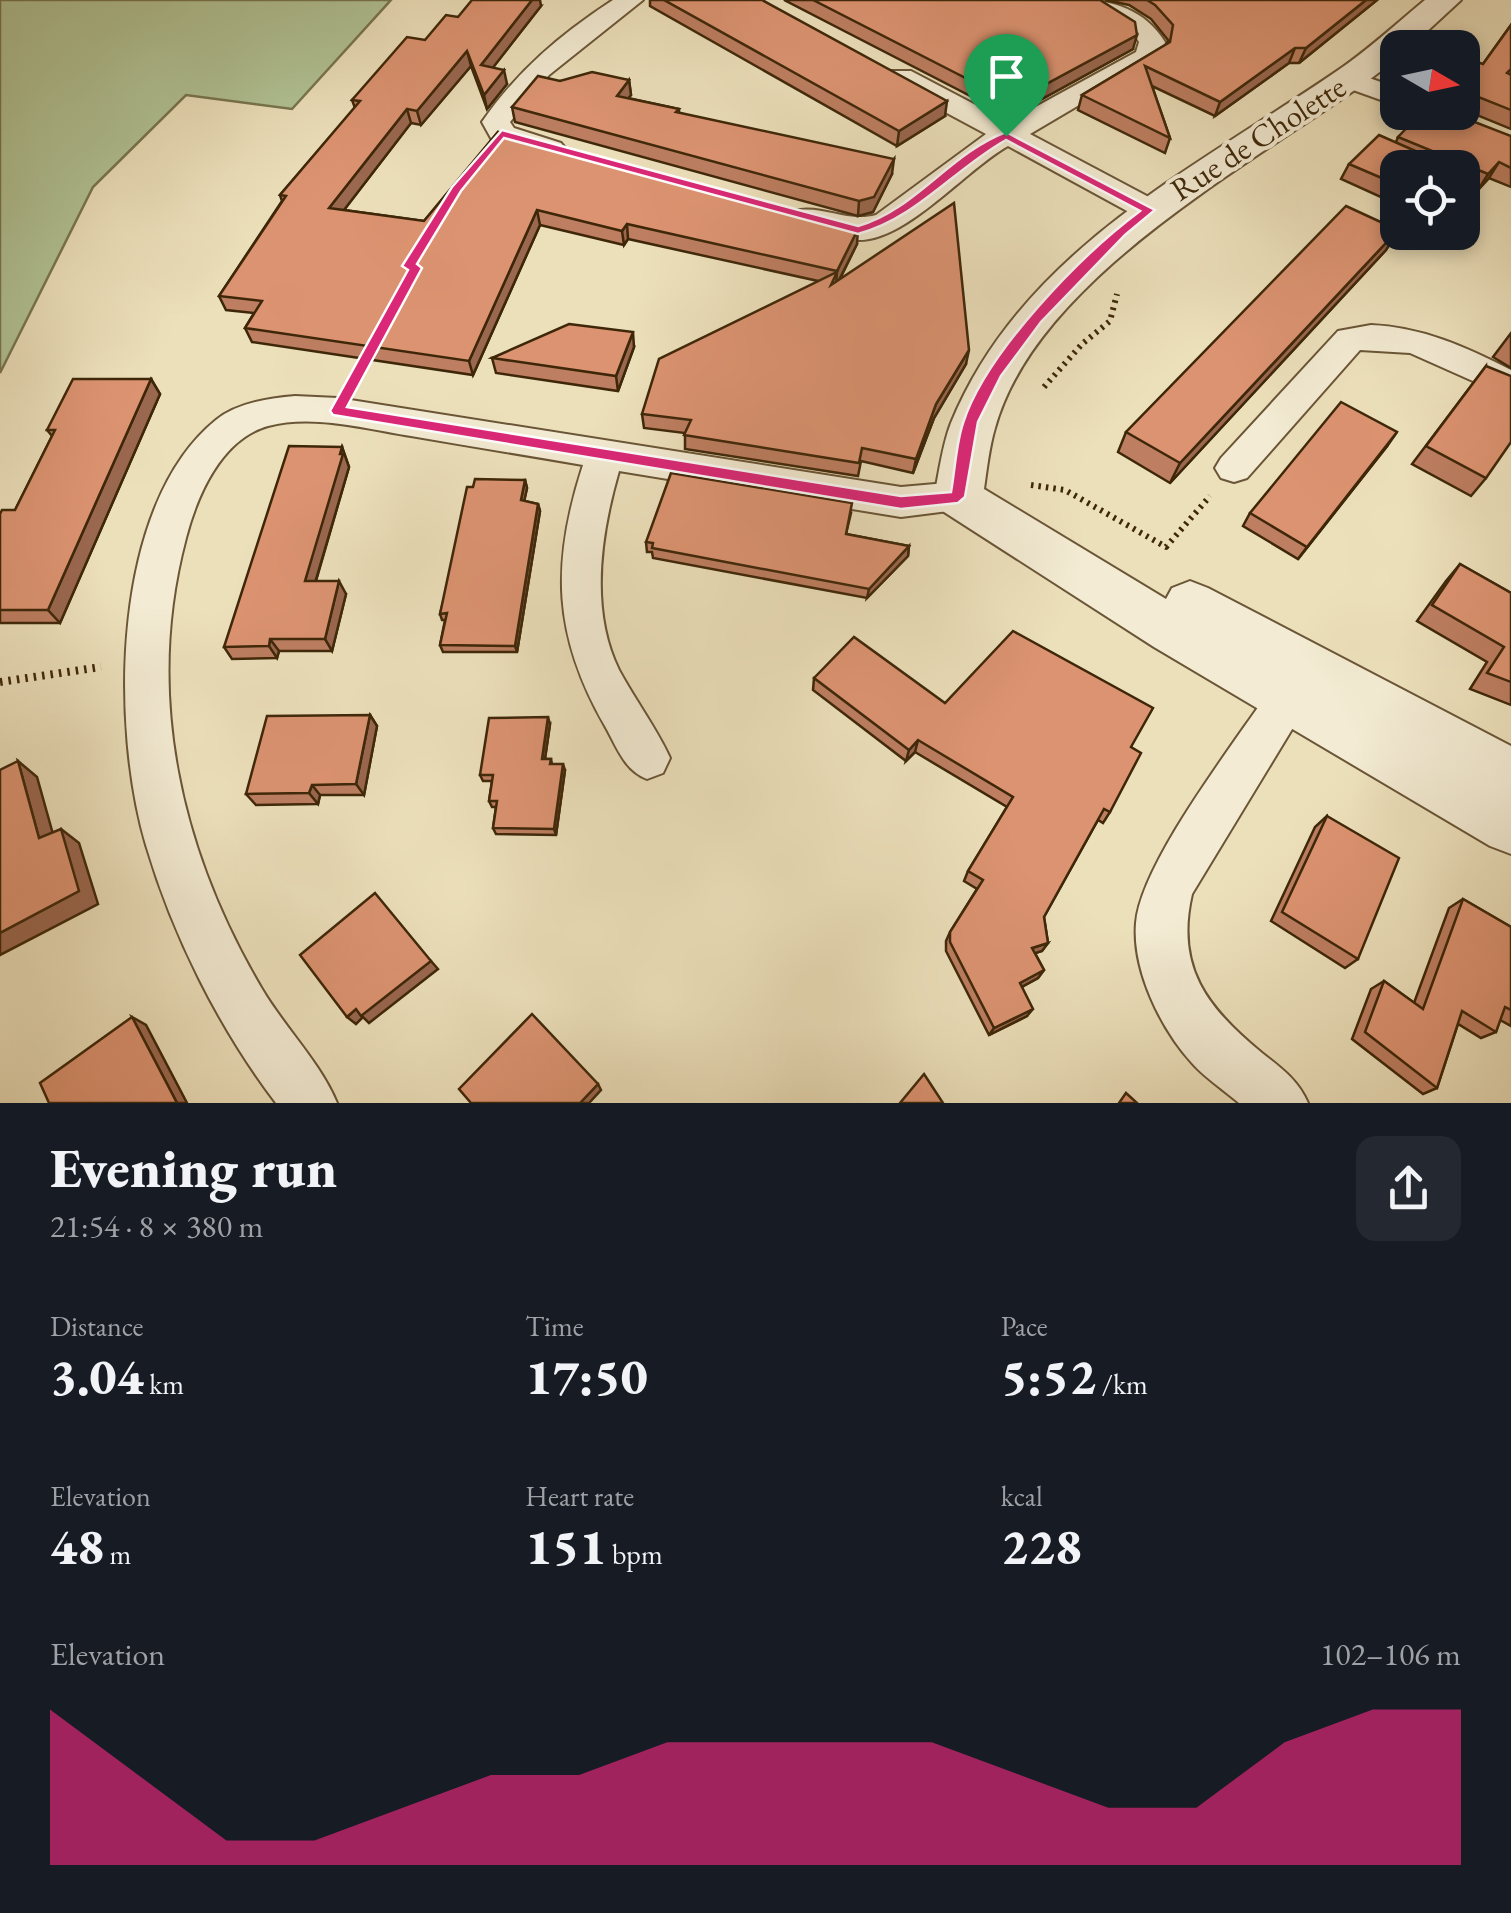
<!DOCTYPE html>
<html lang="en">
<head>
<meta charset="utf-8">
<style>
	:root { --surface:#171b24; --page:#242831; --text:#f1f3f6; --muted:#9ea1a6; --accent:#db2777 }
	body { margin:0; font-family:"EB Garamond",serif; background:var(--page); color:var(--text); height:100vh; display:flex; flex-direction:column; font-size:38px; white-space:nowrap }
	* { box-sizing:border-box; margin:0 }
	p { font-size:32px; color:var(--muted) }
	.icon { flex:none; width:55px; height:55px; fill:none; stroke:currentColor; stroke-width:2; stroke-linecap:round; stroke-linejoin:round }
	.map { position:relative; height:1103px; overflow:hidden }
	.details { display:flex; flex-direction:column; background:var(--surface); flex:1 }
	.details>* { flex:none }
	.needle { width:65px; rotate:99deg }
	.controls { position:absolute; left:1380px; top:30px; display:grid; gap:20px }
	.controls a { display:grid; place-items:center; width:100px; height:100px; border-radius:20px; background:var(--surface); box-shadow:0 5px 15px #0003; font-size:50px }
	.pin { position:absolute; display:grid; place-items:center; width:85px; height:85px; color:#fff; margin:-102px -42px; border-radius:50% 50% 50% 0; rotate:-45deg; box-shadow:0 0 10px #0007 }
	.pin .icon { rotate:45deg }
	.round { display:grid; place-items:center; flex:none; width:105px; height:105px; border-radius:20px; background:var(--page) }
	.headline { display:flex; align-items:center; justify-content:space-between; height:170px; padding:0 50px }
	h1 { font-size:55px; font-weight:800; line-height:75px }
	.metrics { display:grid; grid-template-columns:repeat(3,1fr); gap:15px; height:170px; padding:10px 50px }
	.metrics div { display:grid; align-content:center }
	.metrics b { font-size:50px; font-weight:800 }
	.metrics small { font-size:28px; font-weight:400 }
	.metrics p { font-size:28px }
	.chart { height:280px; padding:20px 50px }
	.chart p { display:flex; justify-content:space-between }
	.chart svg { width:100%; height:180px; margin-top:10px; fill:var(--accent); opacity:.7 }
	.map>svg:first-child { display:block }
	.green { fill:#b1c395; stroke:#78754f; stroke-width:2.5 }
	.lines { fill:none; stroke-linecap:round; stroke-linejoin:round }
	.minor-casing { stroke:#6a5536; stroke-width:4 }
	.tertiary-casing { stroke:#6a5536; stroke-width:4 }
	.path-far1 { stroke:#3e2709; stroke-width:6; stroke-dasharray:2.5 5; stroke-linecap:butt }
	.path { stroke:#3e2709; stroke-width:8; stroke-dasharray:2.5 6; stroke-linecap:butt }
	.minor { fill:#f3ebd3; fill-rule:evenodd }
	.tertiary { fill:#f3ebd3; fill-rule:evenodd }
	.wall { fill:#bd7e61; stroke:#3e2709; stroke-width:2.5 }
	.shaded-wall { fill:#9a674f; stroke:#3e2709; stroke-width:2.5 }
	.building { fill:#dc9371; stroke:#3e2709; stroke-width:2.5 }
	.route { fill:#db2777; stroke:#fff; stroke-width:2.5; fill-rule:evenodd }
	.labels { text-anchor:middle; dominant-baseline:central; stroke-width:8; stroke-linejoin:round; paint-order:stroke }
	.street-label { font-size:32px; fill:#3e2709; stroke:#f3ebd3 }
</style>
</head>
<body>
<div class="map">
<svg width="1511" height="1103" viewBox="0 0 1511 1103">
	<rect width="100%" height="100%" fill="#ece0bb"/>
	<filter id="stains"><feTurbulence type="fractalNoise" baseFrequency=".002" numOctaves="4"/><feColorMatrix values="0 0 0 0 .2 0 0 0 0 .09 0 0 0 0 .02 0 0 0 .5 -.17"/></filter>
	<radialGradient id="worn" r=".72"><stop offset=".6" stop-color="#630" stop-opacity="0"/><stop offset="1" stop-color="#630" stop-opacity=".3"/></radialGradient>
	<path class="green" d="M 0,0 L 391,0 L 292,109 L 186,95 L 93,187 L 0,373 Z"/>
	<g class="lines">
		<defs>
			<g id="minor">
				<path d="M 613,0 L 643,0 L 549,75 L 510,122 L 514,128 L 561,143 L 566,149 L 561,155 L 551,158 L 492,140 L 482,122 C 517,71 561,34 613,0 Z"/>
				<path d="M 1078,0 C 1114,0 1145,10 1165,42 L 1162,56 L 1030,134 L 1160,203 L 1165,210 L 1160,217 L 1138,217 L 1008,146 C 965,170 905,243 856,240 C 836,238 813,230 794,225 L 789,218 L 794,211 C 821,204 847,223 876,215 L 986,134 L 891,83 L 887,77 L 891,71 L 911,71 L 1008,122 L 1136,52 L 1139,42 L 1134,34 Z"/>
				<path d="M 1349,71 L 1398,88 L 1398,106 L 1339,85 L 1335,79 Z"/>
				<path d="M 1371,325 C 1422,327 1466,347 1511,370 L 1511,398 L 1410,353 L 1360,350 L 1247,478 L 1234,482 L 1221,478 L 1215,468 L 1221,458 L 1338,331 Z"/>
				<path d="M 295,396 L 338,398 L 901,487 L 958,482 L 972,486 L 977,497 L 972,508 L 901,517 L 619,471 C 601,533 589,609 619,670 C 635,700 656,727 670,758 L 663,773 L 647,779 C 624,770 617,747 605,726 C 553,635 551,564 583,465 C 526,455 468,446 411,436 C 366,429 313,414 268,426 C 221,439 197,496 186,538 C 144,695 181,852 262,989 C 285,1028 320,1062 337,1103 L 276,1103 C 219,1028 173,936 146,845 C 111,727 111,505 216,420 C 237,403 269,398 295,396 Z"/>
				<path d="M 1289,679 L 1304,684 L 1311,698 L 1192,894 C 1175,967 1207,1008 1262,1053 C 1281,1068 1298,1080 1308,1103 L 1239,1103 C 1224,1090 1205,1078 1192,1063 C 1161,1029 1132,970 1136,923 C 1141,862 1237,740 1274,684 Z"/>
			</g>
			<path id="tertiary" d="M 1425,0 L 1461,0 L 1409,48 L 1398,48 L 1398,58 L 1369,80 C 1250,165 1036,279 995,428 C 989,448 987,469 984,489 L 1166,599 L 1172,588 L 1190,581 L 1208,588 L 1511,746 L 1511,854 L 1490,846 L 1154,647 L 941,510 L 934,497 C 939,473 942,446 951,423 C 1021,252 1192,170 1337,71 C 1368,50 1396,24 1425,0 Z"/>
		</defs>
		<use href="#minor" class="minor-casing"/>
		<use href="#tertiary" class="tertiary-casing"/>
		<g class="path-far1">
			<path d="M 357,376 L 370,352"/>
			<path d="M 1044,387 L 1082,344 L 1110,321 L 1117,294"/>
			<path d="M 1031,485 L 1065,490 L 1166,547 L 1210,496"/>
		</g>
		<path class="path" d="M 0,682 L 101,667"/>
		<use href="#minor" class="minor"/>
		<use href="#tertiary" class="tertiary"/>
	</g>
	<g class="wall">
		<path d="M 650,0 L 762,0 L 945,116 L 897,146 L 650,6 Z"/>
		<path d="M 784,0 L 1100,0 L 1133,49 L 1031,105 L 986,104 Z"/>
		<path d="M 1105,0 L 1377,0 L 1299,63 L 1289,63 L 1215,116 L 1152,86 L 1170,138 L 1165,153 L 1078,110 L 1082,95 L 1167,44 L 1168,40 L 1151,19 L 1129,5 Z"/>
		<path d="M 541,6 L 493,67 L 507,84 L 487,109 L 471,66 L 421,125 L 411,123 L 344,210 L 424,221 L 498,132 L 857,244 L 840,279 L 966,364 L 934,418 L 913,473 L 861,461 L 858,476 L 685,449 L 685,433 L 644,428 L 642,414 L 818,281 L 628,239 L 624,245 L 540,225 L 473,375 L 252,342 L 245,328 L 254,313 L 226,310 L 219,296 L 282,201 L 280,195 L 355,108 L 352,100 L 425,40 L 458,17 Z"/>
		<path d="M 1511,25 L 1511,129 L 1462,109 L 1462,72 L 1483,64 Z"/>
		<path d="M 629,80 L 631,95 L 628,98 L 679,109 L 679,113 L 892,174 L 873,212 L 858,216 L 515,122 L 512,107 L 560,81 Z"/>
		<path d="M 1511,136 L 1511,187 L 1489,178 L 1478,190 L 1462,183 L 1462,168 L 1427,168 L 1415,162 L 1412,168 L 1398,168 L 1398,183 L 1383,198 L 1341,179 L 1349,164 L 1396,142 L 1398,137 Z"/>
		<path d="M 1398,231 L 1386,250 L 1170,483 L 1118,452 L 1126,432 Z"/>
		<path d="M 1511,333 L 1511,368 L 1493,357 Z"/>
		<path d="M 634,347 L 618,391 L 496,373 L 492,358 Z"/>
		<path d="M 1486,366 L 1486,478 L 1471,496 L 1412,464 Z"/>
		<path d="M 151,379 L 160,394 L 60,623 L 0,623 L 0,514 L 15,510 L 52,436 L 47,430 Z"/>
		<path d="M 1388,445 L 1298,559 L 1243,526 L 1250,513 Z"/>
		<path d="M 342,447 L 349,467 L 316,581 L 346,594 L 332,651 L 279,651 L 277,658 L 232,659 L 224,647 Z"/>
		<path d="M 525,480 L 527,488 L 524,501 L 538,504 L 540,511 L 517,652 L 443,652 L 440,645 L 445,620 L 442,620 L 440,614 L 473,487 Z"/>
		<path d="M 851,513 L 846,534 L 909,546 L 908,556 L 867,598 L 653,558 L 652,552 L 647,552 L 646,542 Z"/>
		<path d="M 1460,564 L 1511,593 L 1511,705 L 1470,689 L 1487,662 L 1417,621 L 1446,581 Z"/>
		<path d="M 814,678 L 945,703 L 1131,747 L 1110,812 L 1103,823 L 1098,820 L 1044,917 L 1048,943 L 1042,951 L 1035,953 L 1044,970 L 1038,978 L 1022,987 L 1027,1016 L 989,1035 L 946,951 L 946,941 L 950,932 L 977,889 L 964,881 L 968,871 L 1007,807 L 915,752 L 906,761 L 813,690 Z"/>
		<path d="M 370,715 L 377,726 L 364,795 L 320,795 L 318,804 L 256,805 L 246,794 Z"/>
		<path d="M 550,724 L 545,759 L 551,759 L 552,764 L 565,770 L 556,835 L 496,834 L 493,828 L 496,807 L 492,807 L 489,801 L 492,781 L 483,781 L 480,775 Z"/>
		<path d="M 1327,816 L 1358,959 L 1345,968 L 1271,921 L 1315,827 Z"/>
		<path d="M 1463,899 L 1511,927 L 1511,1026 L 1500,1020 L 1496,1032 L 1481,1038 L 1458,1024 L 1437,1088 L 1423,1094 L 1352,1039 L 1371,989 L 1384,981 L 1414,1003 L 1449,908 Z"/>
	</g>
	<g class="shaded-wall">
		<path d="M 532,0 L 540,0 L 541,6 L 484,79 L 481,65 Z"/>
		<path d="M 1366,0 L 1377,0 L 1299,63 L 1306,48 Z"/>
		<path d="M 1137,35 L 1133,49 L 1031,105 L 1035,90 Z"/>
		<path d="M 1295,48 L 1289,63 L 1215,116 L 1220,102 Z"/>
		<path d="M 467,51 L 471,66 L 421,125 L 417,111 Z"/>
		<path d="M 504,70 L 507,84 L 487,109 L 484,95 Z"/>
		<path d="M 629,80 L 631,95 L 618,111 L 617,96 Z"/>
		<path d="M 947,101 L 945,116 L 897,146 L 899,131 Z"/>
		<path d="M 407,109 L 411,123 L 334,223 L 329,208 Z"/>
		<path d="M 894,159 L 892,174 L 873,212 L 858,216 L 859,201 Z"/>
		<path d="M 1499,162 L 1489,178 L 1478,190 L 1488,174 Z"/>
		<path d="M 1398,176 L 1398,183 L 1383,198 L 1391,182 Z"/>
		<path d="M 537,210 L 540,225 L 473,375 L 469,361 Z"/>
		<path d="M 627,224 L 628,239 L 624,245 L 622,231 Z"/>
		<path d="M 858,229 L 857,244 L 836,286 L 837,271 Z"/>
		<path d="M 1398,230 L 1386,250 L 1170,483 L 1180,463 Z"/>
		<path d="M 633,332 L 634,347 L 618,391 L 616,376 Z"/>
		<path d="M 969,350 L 966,364 L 934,418 L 913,473 L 916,459 L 936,404 Z"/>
		<path d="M 151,379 L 160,394 L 60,623 L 48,610 Z"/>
		<path d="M 1397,432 L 1388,445 L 1298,559 L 1307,547 Z"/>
		<path d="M 342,447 L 349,467 L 312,593 L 305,581 Z"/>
		<path d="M 525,480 L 527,488 L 523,507 L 521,500 Z"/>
		<path d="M 538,504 L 540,511 L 517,652 L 515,646 Z"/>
		<path d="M 909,546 L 908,556 L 867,598 L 869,589 Z"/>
		<path d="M 339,581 L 346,594 L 332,651 L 325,639 Z"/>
		<path d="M 270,639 L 279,651 L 277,658 L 269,646 Z"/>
		<path d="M 370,715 L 377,726 L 364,795 L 356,784 Z"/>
		<path d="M 548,717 L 550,724 L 544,765 L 542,759 Z"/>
		<path d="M 918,740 L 915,752 L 906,761 L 909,750 Z"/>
		<path d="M 18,761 L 37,777 L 58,852 L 39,838 Z"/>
		<path d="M 563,764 L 565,770 L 556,835 L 554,829 Z"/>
		<path d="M 312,785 L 320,795 L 318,804 L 309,793 Z"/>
		<path d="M 61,829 L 79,843 L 98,904 L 0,955 L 0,933 Z"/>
		<path d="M 1048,943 L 1042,951 L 1027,956 L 1032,948 Z"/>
		<path d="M 431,961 L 438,969 L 369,1023 L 363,1017 L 356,1024 L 347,1017 L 356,1009 Z"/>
		<path d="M 1044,970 L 1038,978 L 1014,991 L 1020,983 Z"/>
		<path d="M 1033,1009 L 1027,1016 L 989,1035 L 994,1028 Z"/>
		<path d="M 132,1017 L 146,1025 L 187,1103 L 177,1103 Z"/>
		<path d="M 598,1084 L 601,1090 L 589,1103 L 580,1103 Z"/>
	</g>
	<g class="building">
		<path d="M 472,0 L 532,0 L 481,65 L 504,70 L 484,95 L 467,51 L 417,111 L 407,109 L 329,208 L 424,221 L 498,132 L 858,229 L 837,271 L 627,224 L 622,231 L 537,210 L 469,361 L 245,328 L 262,301 L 219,296 L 286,196 L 280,195 L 360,101 L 352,100 L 407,37 L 425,40 L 446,15 L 458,17 Z"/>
		<path d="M 664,0 L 762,0 L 947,101 L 899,131 Z"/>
		<path d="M 813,0 L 1100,0 L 1135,22 L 1137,35 L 1035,90 L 989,90 Z"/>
		<path d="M 1147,0 L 1366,0 L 1306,48 L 1295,48 L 1220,102 L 1145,66 L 1170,138 L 1082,95 L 1170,42 L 1173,25 L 1155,5 Z"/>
		<path d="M 1511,25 L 1511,69 L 1507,73 L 1511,75 L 1511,110 L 1471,94 L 1462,93 L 1462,72 L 1474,61 L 1483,64 Z"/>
		<path d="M 592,72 L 629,80 L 617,96 L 679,109 L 676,112 L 894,159 L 874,197 L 859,201 L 512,107 L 538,76 L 560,81 Z"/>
		<path d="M 1422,112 L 1449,112 L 1511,136 L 1511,168 L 1499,162 L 1488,174 L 1398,137 Z"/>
		<path d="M 1379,135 L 1420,153 L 1406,168 L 1398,168 L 1398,176 L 1391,182 L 1349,164 Z"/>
		<path d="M 954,203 L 969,350 L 936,404 L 916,459 L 862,448 L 859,463 L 684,435 L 691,420 L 642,414 L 659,359 L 837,272 L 831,285 Z"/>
		<path d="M 1346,206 L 1398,230 L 1180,463 L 1126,432 Z"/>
		<path d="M 569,324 L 633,332 L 616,376 L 492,358 Z"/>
		<path d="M 1486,366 L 1511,376 L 1511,442 L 1486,478 L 1426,446 Z"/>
		<path d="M 73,379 L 151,379 L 48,610 L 0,610 L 0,514 L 2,510 L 15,510 L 55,430 L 47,430 Z"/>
		<path d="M 1341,402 L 1397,432 L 1307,547 L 1250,513 Z"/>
		<path d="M 289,446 L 342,447 L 340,454 L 343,454 L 305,581 L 339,581 L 325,639 L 270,639 L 269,646 L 224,647 Z"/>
		<path d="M 671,473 L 852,503 L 846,534 L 909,546 L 869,589 L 652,548 L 653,543 L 646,542 Z"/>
		<path d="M 475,479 L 525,480 L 521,500 L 538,504 L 515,646 L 440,645 L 447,613 L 440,614 L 467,487 L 473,487 Z"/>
		<path d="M 1460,564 L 1511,593 L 1511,682 L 1487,673 L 1504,647 L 1432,605 Z"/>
		<path d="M 1013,631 L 1153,708 L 1131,747 L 1141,753 L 1110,812 L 1104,809 L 1044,917 L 1048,943 L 1032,948 L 1044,970 L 1020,983 L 1033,1009 L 994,1028 L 950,942 L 950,932 L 983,880 L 968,871 L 1013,797 L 918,740 L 909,750 L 814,678 L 854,637 L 945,703 Z"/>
		<path d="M 370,715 L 356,784 L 312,785 L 309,793 L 246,794 L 267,716 Z"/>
		<path d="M 548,717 L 542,759 L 551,759 L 550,764 L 563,764 L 554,829 L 493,828 L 497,801 L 489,801 L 493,775 L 480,775 L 489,718 Z"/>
		<path d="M 18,761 L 39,838 L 61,829 L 79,891 L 0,933 L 0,770 Z"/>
		<path d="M 1327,816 L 1399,858 L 1358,959 L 1282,912 Z"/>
		<path d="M 375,893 L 431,961 L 361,1016 L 356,1009 L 347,1017 L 300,955 Z"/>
		<path d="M 1463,899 L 1511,927 L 1511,1010 L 1505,1007 L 1496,1032 L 1462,1011 L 1437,1088 L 1365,1032 L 1384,981 L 1423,1009 Z"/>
		<path d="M 532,1014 L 598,1084 L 580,1103 L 471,1103 L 459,1089 Z"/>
		<path d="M 132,1017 L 177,1103 L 49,1103 L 40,1083 Z"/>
		<path d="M 924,1074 L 943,1103 L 900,1103 Z"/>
		<path d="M 1126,1093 L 1137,1103 L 1119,1103 Z"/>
	</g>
	<path class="route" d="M 502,130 L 858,226 C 915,210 950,153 1006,132 L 1155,210 L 1125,235 L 1041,322 L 1001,376 L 978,422 L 965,497 L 958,503 L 901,509 L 333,415 L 330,411 L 408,270 L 402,266 L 452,187 ZM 504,138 L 858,234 C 917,218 953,170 1006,140 L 1140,211 C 1081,255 986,352 963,423 C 956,444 955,469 951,492 L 901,496 L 347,407 L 422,268 L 417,264 L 461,191 Z"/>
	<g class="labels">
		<g class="street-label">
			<text transform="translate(1258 138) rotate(-33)">Rue de Cholette</text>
		</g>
	</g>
	<rect width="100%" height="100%" filter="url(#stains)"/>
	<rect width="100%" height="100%" fill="url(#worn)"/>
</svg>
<div class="controls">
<a><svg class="needle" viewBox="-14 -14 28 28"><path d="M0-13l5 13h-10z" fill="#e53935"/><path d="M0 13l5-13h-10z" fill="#9ea1a6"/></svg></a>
<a><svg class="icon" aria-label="locate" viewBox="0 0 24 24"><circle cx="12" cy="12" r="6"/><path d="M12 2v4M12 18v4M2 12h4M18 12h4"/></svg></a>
</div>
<div class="pin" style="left:1006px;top:136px;background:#1e9e55"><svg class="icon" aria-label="arrive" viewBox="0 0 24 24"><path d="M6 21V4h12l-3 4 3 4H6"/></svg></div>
</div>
<section class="details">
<div class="headline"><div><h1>Evening run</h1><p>21:54 · 8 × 380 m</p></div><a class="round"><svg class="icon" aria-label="share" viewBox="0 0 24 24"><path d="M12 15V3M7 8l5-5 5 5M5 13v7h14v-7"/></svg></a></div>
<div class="metrics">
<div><p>Distance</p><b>3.04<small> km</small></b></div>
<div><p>Time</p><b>17:50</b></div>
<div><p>Pace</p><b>5:52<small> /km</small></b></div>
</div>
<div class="metrics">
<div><p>Elevation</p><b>48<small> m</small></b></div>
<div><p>Heart rate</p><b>151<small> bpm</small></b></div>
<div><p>kcal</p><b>228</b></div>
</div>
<div class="chart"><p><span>Elevation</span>102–106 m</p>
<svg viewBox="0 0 160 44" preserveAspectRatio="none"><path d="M0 44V6L10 22L20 38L30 38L40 30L50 22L60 22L70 14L80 14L90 14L100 14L110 22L120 30L130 30L140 14L150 6L160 6V44z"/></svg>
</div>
</section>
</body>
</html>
